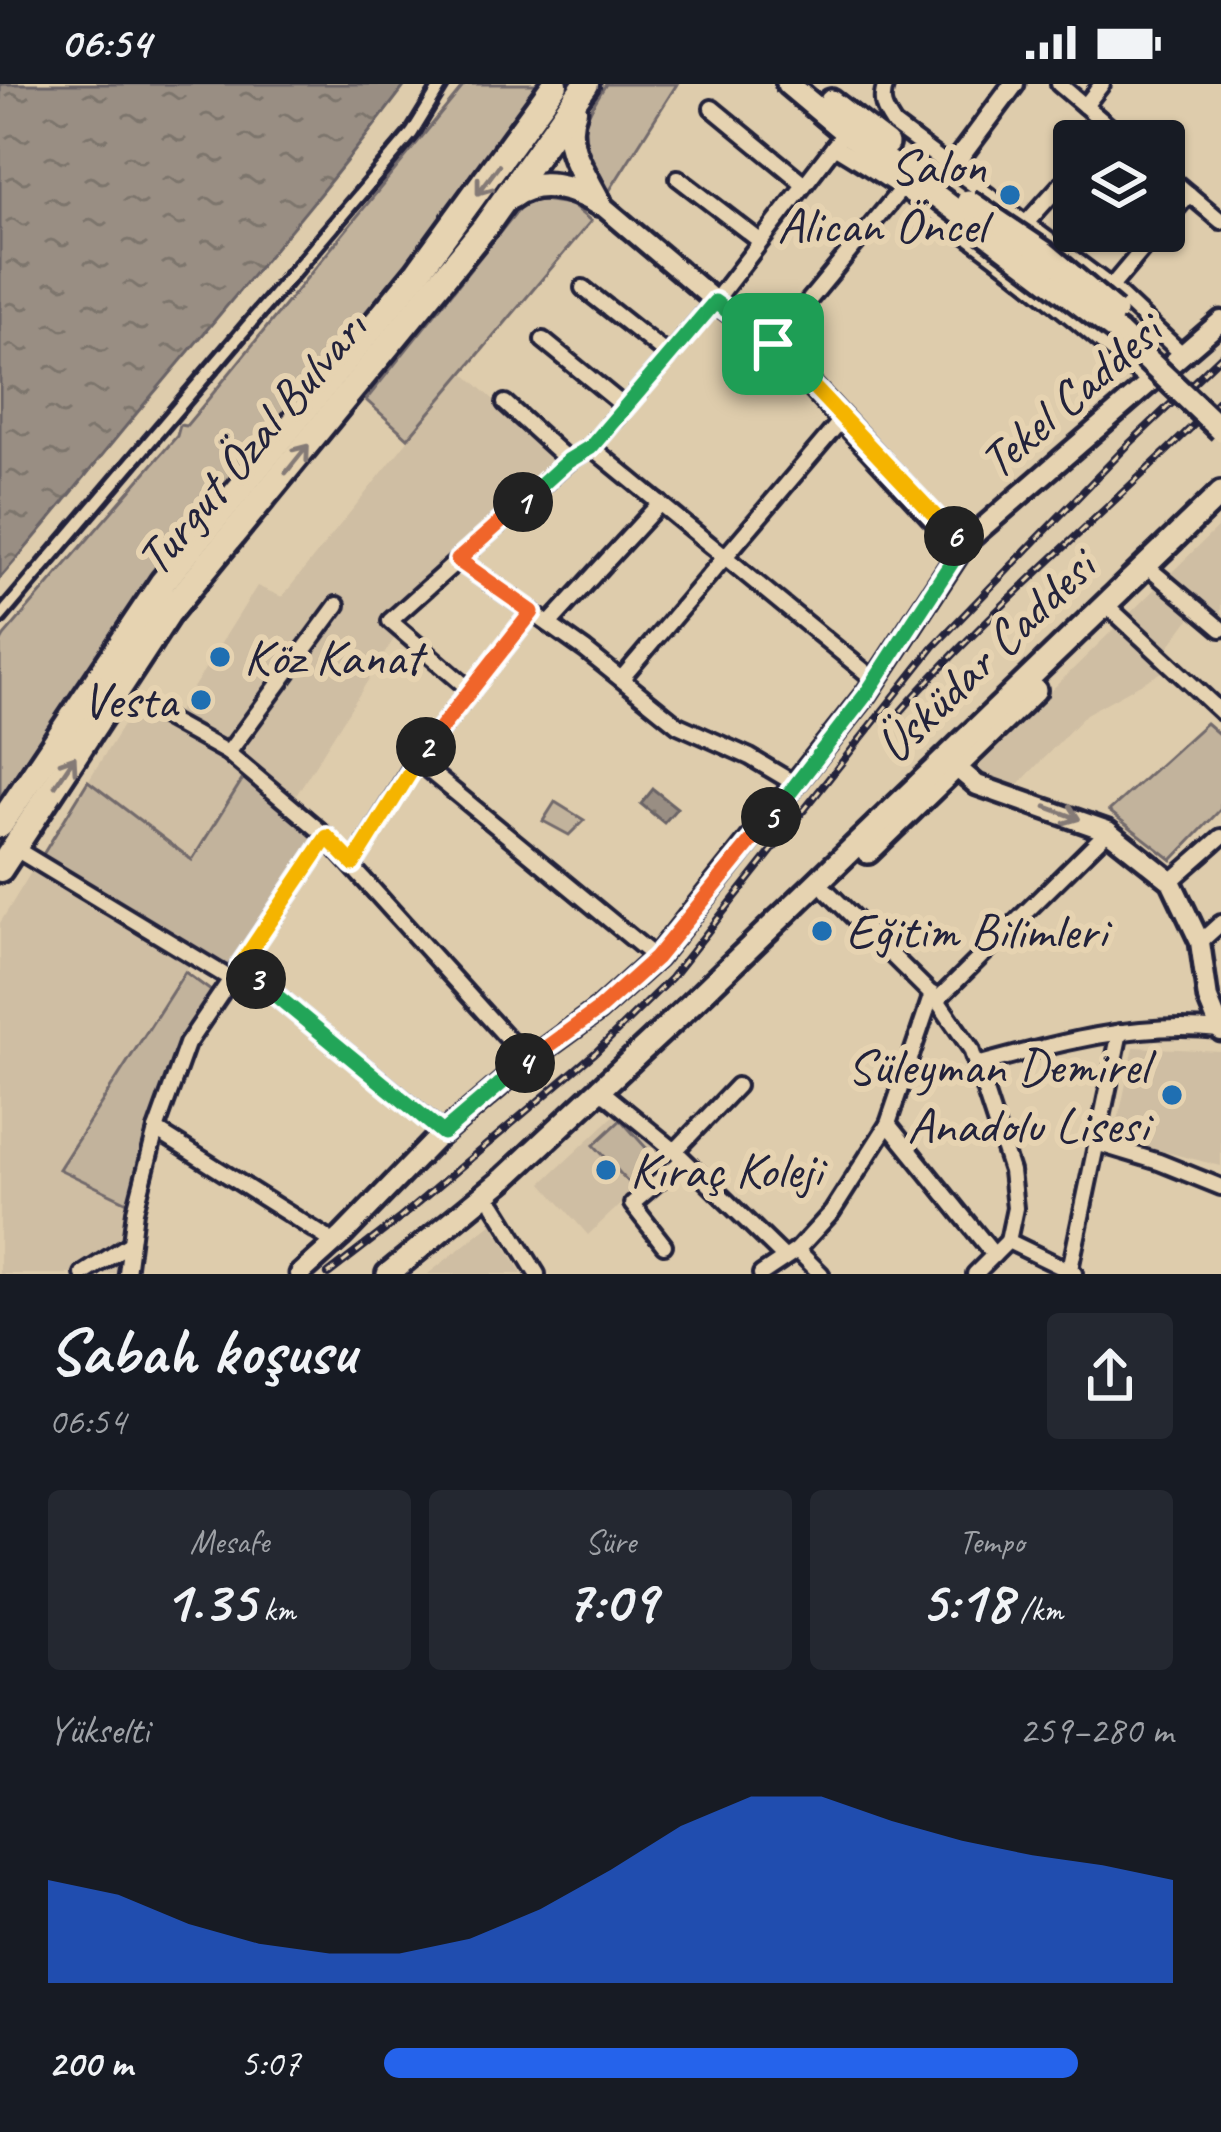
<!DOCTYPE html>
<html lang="tr">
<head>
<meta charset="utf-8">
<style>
	:root { --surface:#171b24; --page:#242831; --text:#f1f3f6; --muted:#9ea1a6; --accent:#2563eb }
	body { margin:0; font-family:Caveat,sans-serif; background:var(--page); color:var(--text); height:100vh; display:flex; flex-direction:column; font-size:45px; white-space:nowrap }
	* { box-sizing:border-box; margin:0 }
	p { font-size:39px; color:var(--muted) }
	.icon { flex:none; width:66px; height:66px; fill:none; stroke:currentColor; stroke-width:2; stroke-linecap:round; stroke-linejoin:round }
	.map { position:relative; height:1190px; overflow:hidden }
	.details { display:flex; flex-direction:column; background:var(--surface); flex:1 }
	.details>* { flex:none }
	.buttons { position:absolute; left:1053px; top:36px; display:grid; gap:24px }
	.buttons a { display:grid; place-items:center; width:132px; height:132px; border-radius:12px; background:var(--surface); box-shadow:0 3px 9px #0004; font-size:60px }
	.pin { position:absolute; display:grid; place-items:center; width:102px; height:102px; color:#fff; margin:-51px; border-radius:24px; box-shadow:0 6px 18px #0006 }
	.km { position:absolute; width:60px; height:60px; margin:-30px; border-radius:50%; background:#222; color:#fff; font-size:33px; line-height:60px; text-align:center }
	.round { display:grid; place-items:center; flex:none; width:126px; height:126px; border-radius:12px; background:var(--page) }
	.headline { display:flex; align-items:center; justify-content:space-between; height:204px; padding:0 48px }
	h1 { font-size:66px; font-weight:700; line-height:90px }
	.figures { display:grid; grid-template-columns:repeat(3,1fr); gap:18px; height:204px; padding:12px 48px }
	.figures div { display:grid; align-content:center; border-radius:12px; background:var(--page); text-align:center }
	.figures b { font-size:60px; font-weight:700 }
	.figures small { font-size:33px; font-weight:400 }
	.figures p { font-size:33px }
	.chart { height:336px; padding:24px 48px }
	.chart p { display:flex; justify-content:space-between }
	.chart svg { width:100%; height:216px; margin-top:12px; fill:var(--accent); opacity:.7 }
	ul { padding:0 48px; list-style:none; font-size:39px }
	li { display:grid; grid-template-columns:192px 144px 1fr; align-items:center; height:90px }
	li i { height:30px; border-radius:15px; background:var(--accent) }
	.status { display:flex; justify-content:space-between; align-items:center; height:84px; padding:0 60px; background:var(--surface); direction:ltr }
	.status svg { height:33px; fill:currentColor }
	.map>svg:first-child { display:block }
	.built { fill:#cfbea3 }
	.green { fill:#c2b39c; stroke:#726a6c; stroke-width:3 }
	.water { fill:url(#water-ripples); stroke:#696366; stroke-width:3 }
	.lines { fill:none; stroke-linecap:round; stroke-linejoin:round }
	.pedestrian-casing { stroke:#22223b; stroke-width:20 }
	.minor-casing { stroke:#22223b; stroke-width:22 }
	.tertiary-casing { stroke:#22223b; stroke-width:27 }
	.secondary-casing { stroke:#22223b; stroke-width:30 }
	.primary-casing { stroke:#22223b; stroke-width:30 }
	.trunk-casing { stroke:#22223b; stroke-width:33 }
	.pedestrian { stroke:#e6d3b1; stroke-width:10 }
	.minor { stroke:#e6d3b1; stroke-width:14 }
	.tertiary { stroke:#e6d3b1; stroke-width:18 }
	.secondary { stroke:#e6d3b1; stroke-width:21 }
	.primary { stroke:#e6d3b1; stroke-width:21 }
	.trunk { stroke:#e6d3b1; stroke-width:24 }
	.rail-casing { stroke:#22223b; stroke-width:8 }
	.rail { stroke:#e6d3b1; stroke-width:3; stroke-dasharray:9; stroke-linecap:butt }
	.secondary-bridge-casing { stroke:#22223b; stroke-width:30; stroke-linecap:butt }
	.secondary-bridge { stroke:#e6d3b1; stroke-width:21 }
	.oneway { stroke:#847a76 }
	.split-1-casing { stroke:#fff; stroke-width:24 }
	.split-2-casing { stroke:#fff; stroke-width:24 }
	.split-3-casing { stroke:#fff; stroke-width:24 }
	.split-4-casing { stroke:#fff; stroke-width:24 }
	.split-5-casing { stroke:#fff; stroke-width:24 }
	.split-6-casing { stroke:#fff; stroke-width:24 }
	.split-7-casing { stroke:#fff; stroke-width:24 }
	.split-1 { stroke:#22a559; stroke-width:15 }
	.split-2 { stroke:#f0652b; stroke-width:15 }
	.split-3 { stroke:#f5b400; stroke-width:15 }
	.split-4 { stroke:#22a559; stroke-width:15 }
	.split-5 { stroke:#f0652b; stroke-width:15 }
	.split-6 { stroke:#22a559; stroke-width:15 }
	.split-7 { stroke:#f5b400; stroke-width:15 }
	.poi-dot { fill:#1f6fb2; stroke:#e6d3b1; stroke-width:4.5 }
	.labels { text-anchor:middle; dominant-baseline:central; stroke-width:12; stroke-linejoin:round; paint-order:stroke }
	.poi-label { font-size:51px; fill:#22223b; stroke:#e6d3b1; text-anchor:end }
	.street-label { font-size:51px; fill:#22223b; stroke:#e6d3b1 }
</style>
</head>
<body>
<div class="status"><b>06:54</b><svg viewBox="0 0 49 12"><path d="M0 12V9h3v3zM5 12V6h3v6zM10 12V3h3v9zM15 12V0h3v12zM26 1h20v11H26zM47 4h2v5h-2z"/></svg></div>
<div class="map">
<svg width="1221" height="1190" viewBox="0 0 1221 1190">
	<defs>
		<pattern id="water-ripples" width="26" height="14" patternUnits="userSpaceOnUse" patternTransform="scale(3)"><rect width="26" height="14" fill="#998e83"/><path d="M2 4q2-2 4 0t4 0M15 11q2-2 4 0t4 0" fill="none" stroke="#7c746c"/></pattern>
	</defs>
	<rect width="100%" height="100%" fill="#deccac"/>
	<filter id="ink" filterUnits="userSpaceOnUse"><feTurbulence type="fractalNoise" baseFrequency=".00833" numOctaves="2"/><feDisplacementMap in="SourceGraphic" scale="24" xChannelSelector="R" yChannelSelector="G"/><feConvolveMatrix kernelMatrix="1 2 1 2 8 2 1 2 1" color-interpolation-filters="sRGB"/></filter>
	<g filter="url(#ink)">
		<g class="built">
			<path d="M 463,288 L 561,376 L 383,538 L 397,550 L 287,726 L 193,777 L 88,697 L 134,624 L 169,642 L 257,502 L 282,513 Z"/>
			<path d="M 1221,440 L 1221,550 L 1194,529 L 1165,568 L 1184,587 L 1176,595 L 1166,586 L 1086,630 L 1017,702 L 981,698 L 969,687 Z"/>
			<path d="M 41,772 L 195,872 L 59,1085 L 136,1122 L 127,1190 L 0,1190 L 0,839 Z"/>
			<path d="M 1134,963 L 1221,967 L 1221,1082 L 1114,1055 Z"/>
			<path d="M 620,1026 L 670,1073 L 588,1151 L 542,1099 Z"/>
			<path d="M 492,1139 L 522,1190 L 428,1190 Z"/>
		</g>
		<g class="green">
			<path d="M 465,0 L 540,0 L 509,49 L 85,589 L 0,714 L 0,559 L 4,552 L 177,352 L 180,341 L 186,342 L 201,324 Z"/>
			<path d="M 606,0 L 677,0 L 608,109 C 575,58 573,52 606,0 Z"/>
			<path d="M 542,116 L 570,120 L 591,137 L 408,354 L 366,316 L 525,117 Z"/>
			<path d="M 1206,639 L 1221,652 L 1221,725 L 1172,776 L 1109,727 Z"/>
			<path d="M 244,693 L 323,754 L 229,887 L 195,872 L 42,772 L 88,697 L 192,776 Z"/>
			<path d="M 555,718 L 584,736 L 569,751 L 543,737 Z"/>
			<path d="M 185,888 L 211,907 L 169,1002 L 136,1122 L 59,1085 Z"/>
			<path d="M 621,1036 L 657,1076 L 630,1100 L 594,1061 Z"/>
		</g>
		<g class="water">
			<path d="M 0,0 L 406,0 C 326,107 238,208 152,311 C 100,372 53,434 0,494 Z"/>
			<path d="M 653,705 L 677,724 L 664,739 L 641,720 Z"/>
		</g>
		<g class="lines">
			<defs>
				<path id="pedestrian" d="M 0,533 L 412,49 L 442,0"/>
				<g id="minor">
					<path d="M 886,0 C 879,18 884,26 894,41 L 1111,203 L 1182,270"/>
					<path d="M 1059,0 L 1126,57"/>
					<path d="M 1085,22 L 1102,0"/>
					<path d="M 712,24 L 803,99"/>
					<path d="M 834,62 C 947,130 1049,212 1149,298"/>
					<path d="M 1164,89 L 1221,137"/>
					<path d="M 678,94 L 760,157"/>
					<path d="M 1028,137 L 1074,86"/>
					<path d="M 1164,140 L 1189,110"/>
					<path d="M 1111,203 L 1158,147"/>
					<path d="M 583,204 L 669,272"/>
					<path d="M 543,256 L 625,323"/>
					<path d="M 773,260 L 907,98"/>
					<path d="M 505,319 L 569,377"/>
					<path d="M 591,363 L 875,596"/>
					<path d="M 458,476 L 585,566 L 678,641 L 750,673 L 797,701"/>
					<path d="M 1145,481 L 1221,545"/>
					<path d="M 1114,528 L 1221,628"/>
					<path d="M 549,540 L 660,419"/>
					<path d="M 622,594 L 843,334"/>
					<path d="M 469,605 L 390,537 L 569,377 L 591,363 L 715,217 L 845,48"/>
					<path d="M 147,624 L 228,669 L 319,746 L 528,977"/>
					<path d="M 228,669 L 337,521"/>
					<path d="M 416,676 L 656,874"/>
					<path d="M 14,764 L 231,895"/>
					<path d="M 353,780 L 416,676 L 532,528"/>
					<path d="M 1171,797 L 1221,753"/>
					<path d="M 827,807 L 937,916 L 971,965 L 1011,1087 L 1015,1124 L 1008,1157"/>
					<path d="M 1200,858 L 1221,839"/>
					<path d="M 240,882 L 444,1049"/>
					<path d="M 932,910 L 888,1040 L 994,1171"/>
					<path d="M 937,916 L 1108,747"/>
					<path d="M 977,981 C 1057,959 1137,937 1220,946"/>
					<path d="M 599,1005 L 675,1067 L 784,1173"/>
					<path d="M 156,1046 L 335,1159"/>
					<path d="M 1096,1059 L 1159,1078 L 1221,1103"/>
					<path d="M 675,1067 L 737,1002"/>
					<path d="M 494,1121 L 537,1190"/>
					<path d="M 664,1161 L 632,1120 L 682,1077"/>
					<path d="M 797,1166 L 821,1190"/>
					<path d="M 83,1190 L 130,1160"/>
					<path d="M 127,1190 L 135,1127 L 156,1046 L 187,960 L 327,753"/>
					<path d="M 761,1190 L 797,1166 L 832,1128 L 888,1040"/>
					<path d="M 975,1190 L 1008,1157 L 1074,1189"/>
					<path d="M 1069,1190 L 1120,948"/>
				</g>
				<g id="tertiary">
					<path d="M 953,82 L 1014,0"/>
					<path d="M 598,118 L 715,217 L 773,260 L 932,433 L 959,456 L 966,458"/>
					<path d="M 948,676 L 977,701 L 1108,747 L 1171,797 L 1200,858 L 1208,915 L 1221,947"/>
					<path d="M 300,1190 L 341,1153 L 434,1057 L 528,977 L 598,926 L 656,874 L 867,609 L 966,458 L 1221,237"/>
				</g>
				<g id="secondary">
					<path d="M 788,0 L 845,48 L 930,107"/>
					<path d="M 831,17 L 887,60"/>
				</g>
				<g id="primary">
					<path d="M 868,768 L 1035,606"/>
					<path d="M 388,1190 L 505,1094 L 688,923 L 1221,409"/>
				</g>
				<g id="trunk">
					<path d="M 574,26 C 560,59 584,90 598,118"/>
					<path d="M 511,112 C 538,92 572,103 598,118"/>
					<path d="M 0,741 L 163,498 L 418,188 L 555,0"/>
					<path d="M 0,785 L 168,529 L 485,143 L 586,0"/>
				</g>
			</defs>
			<use href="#pedestrian" class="pedestrian-casing"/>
			<use href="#minor" class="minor-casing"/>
			<use href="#tertiary" class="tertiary-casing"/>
			<use href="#secondary" class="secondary-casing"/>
			<use href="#primary" class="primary-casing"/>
			<use href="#trunk" class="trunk-casing"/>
			<use href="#pedestrian" class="pedestrian"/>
			<use href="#minor" class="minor"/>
			<use href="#tertiary" class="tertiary"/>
			<use href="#secondary" class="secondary"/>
			<use href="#primary" class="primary"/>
			<use href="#trunk" class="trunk"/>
			<defs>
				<g id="rail">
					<path d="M 901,627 C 1000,515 1116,420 1221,314"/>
					<path d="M 328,1190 L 399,1135 L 596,968 L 671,894 L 934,562 L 1129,360 L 1221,272"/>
				</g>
			</defs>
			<use href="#rail" class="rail-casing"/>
			<use href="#rail" class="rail"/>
			<defs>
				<g id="secondary-bridge">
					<path d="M 930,107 L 1120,250 L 1221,346"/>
					<path d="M 968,117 L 1045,169 L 1115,228"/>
				</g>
			</defs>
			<use href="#secondary-bridge" class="secondary-bridge-casing"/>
			<use href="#secondary-bridge" class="secondary-bridge"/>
		</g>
		<defs><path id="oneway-shaft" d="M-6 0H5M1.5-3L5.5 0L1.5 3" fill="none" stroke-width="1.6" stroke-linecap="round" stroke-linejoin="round" transform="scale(3)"/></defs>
		<g class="oneway">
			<use href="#oneway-shaft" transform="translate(488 96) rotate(127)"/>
			<use href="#oneway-shaft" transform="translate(297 375) rotate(-51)"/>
			<use href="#oneway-shaft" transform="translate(65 687) rotate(-56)"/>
			<use href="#oneway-shaft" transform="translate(1063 729) rotate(20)"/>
		</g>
	</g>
	<g class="lines" filter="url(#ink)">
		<defs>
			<path id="split-1" d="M 523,418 L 568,377 L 591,363 L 715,218 L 773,260"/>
			<path id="split-2" d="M 426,663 L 532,528 L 458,476 L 523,418"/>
			<path id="split-3" d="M 256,895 L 240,882 L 327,753 L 353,780 L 426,663"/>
			<path id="split-4" d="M 256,895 L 443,1049 L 525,979"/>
			<path id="split-5" d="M 525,979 L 598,926 L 656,874 L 771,733"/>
			<path id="split-6" d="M 771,733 L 867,609 L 965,458 L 954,452"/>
			<path id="split-7" d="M 773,260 L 954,452"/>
		</defs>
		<use href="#split-1" class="split-1-casing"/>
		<use href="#split-2" class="split-2-casing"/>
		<use href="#split-3" class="split-3-casing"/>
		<use href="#split-4" class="split-4-casing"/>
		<use href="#split-5" class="split-5-casing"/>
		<use href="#split-6" class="split-6-casing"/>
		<use href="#split-7" class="split-7-casing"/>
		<use href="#split-1" class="split-1"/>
		<use href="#split-2" class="split-2"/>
		<use href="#split-3" class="split-3"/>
		<use href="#split-4" class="split-4"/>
		<use href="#split-5" class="split-5"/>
		<use href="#split-6" class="split-6"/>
		<use href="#split-7" class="split-7"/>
	</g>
	<g class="poi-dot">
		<circle cx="1010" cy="111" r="12"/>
		<circle cx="220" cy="573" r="12"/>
		<circle cx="201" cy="616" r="12"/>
		<circle cx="822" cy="847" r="12"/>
		<circle cx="1172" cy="1011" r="12"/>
		<circle cx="606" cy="1086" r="12"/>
	</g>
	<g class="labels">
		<g class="poi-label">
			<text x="986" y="82">Salon<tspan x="986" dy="59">Alican Öncel</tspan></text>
			<text x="244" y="573" text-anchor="start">Köz Kanat</text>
			<text x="177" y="616">Vesta</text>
			<text x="846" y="847" text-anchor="start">Eğitim Bilimleri</text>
			<text x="1148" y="982">Süleyman Demirel<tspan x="1148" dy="59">Anadolu Lisesi</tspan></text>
			<text x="630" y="1086" text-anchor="start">Kıraç Koleji</text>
		</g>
		<g class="street-label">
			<text transform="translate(1070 312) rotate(-41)">Tekel Caddesi</text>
			<text transform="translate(251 359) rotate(-50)">Turgut Özal Bulvarı</text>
			<text transform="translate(985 572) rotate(-44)">Üsküdar Caddesi</text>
		</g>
	</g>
</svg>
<div class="buttons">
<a><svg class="icon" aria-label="layers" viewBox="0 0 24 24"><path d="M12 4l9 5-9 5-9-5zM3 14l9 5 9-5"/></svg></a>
</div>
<div class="pin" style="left:773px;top:260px;background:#1e9e55"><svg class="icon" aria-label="arrive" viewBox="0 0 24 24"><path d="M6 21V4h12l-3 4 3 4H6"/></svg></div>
<b class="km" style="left:523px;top:418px">1</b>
<b class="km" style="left:426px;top:663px">2</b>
<b class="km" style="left:256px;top:895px">3</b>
<b class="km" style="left:525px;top:979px">4</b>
<b class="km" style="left:771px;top:733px">5</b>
<b class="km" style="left:954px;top:452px">6</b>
</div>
<section class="details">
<div class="headline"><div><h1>Sabah koşusu</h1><p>06:54</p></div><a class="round"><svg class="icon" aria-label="share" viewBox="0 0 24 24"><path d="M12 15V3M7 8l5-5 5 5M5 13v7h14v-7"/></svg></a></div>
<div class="figures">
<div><p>Mesafe</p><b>1.35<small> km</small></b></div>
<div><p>Süre</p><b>7:09</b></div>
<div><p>Tempo</p><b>5:18<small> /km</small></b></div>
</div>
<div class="chart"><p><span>Yükselti</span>259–280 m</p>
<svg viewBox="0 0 160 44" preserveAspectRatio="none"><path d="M0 44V23L10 26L20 32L30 36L40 38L50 38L60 35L70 29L80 21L90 12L100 6L110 6L120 11L130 15L140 18L150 20L160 23V44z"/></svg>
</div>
<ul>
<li><b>200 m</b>5:07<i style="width:88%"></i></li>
</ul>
</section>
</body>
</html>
